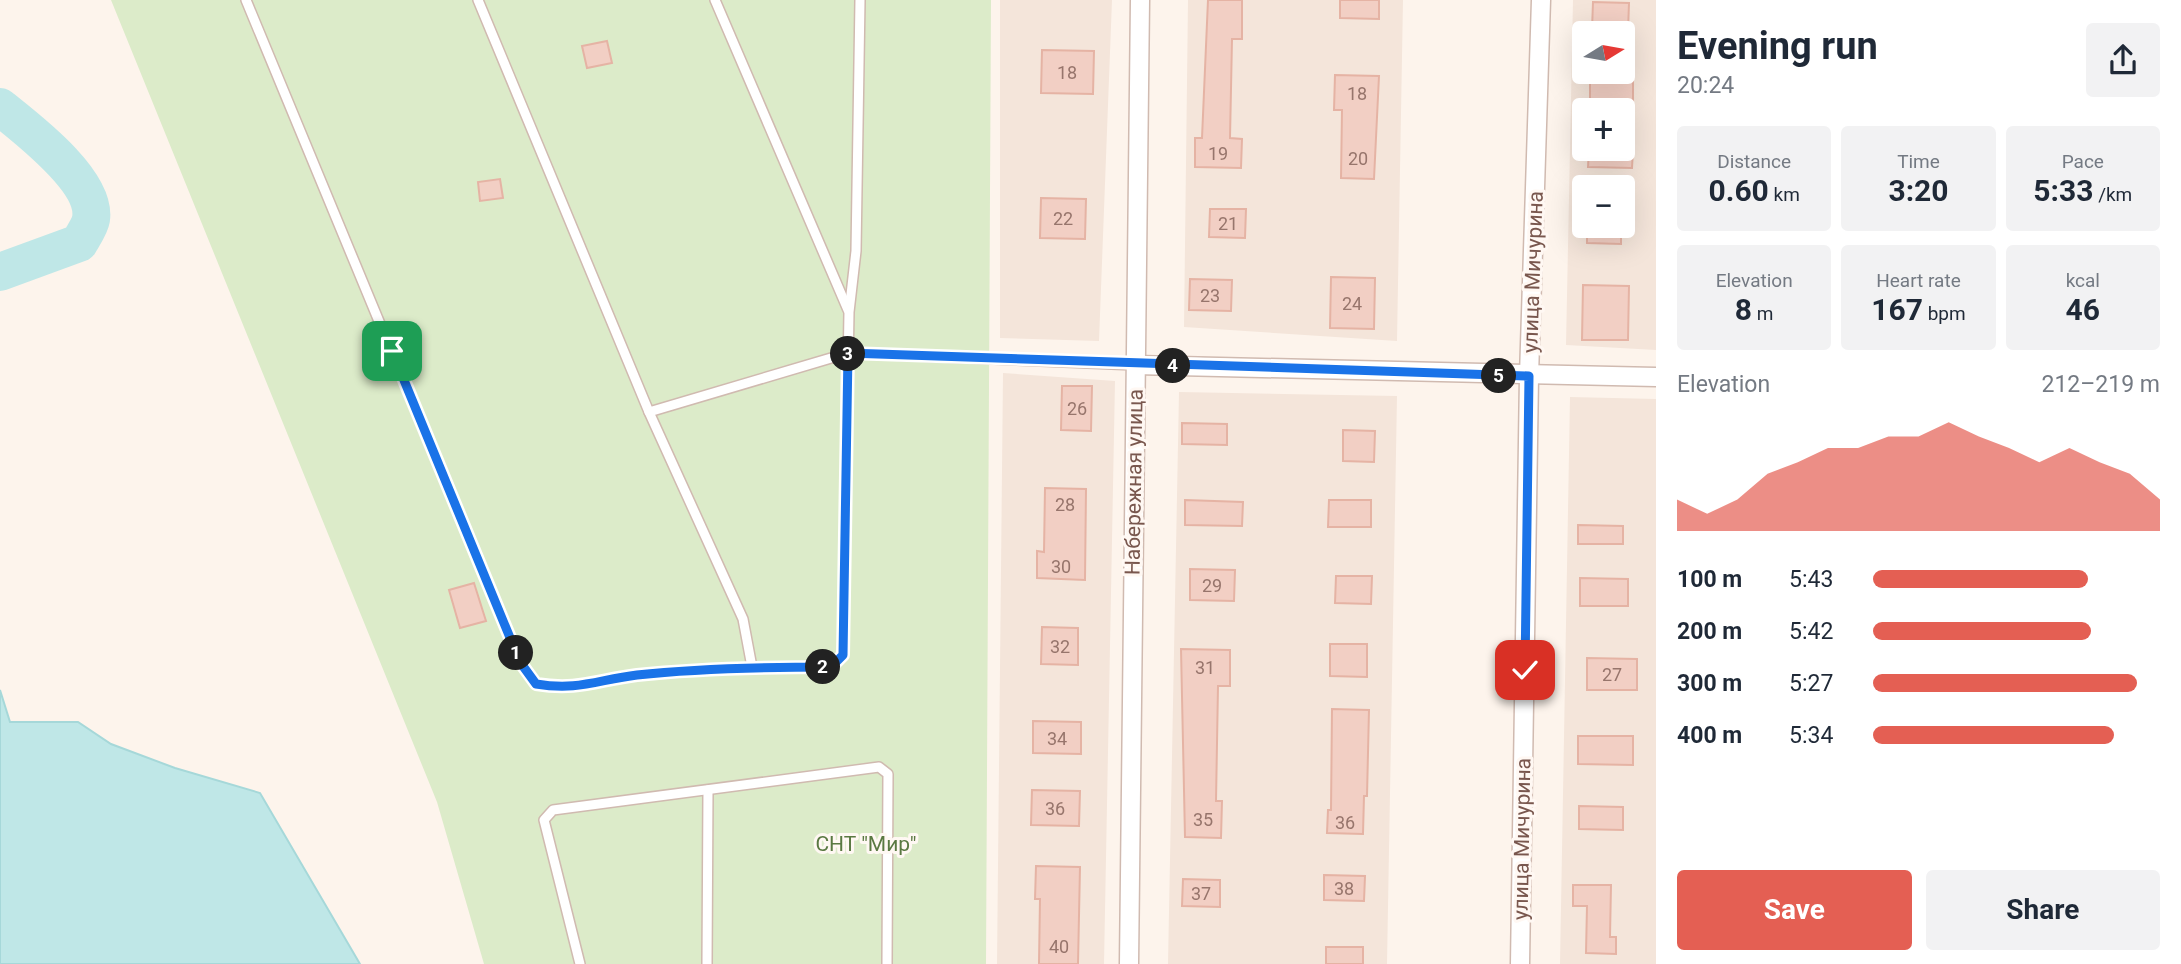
<!DOCTYPE html>
<html lang="en">
<head>
<meta charset="utf-8">
<style>
	:root { --surface:#fff; --page:#f2f2f3; --text:#1f2937; --muted:#747a83; --accent:#e45f53 }
	body { margin:0; font-family:Roboto,sans-serif; background:var(--page); color:var(--text); height:100vh; display:flex; flex-direction:column; font-size:26px; white-space:nowrap }
	* { box-sizing:border-box; margin:0 }
	p { font-size:23px; color:var(--muted) }
	.icon { flex:none; width:38px; height:38px; fill:none; stroke:currentColor; stroke-width:2; stroke-linecap:round; stroke-linejoin:round }
	.map { position:relative; flex:1; overflow:hidden }
	.side { display:flex; flex-direction:column; background:var(--surface); width:525px }
	.side>* { flex:none }
	.needle { width:46px; rotate:79deg }
	.controls { position:absolute; left:1572px; top:21px; display:grid; gap:14px }
	.controls a { display:grid; place-items:center; width:63px; height:63px; border-radius:7px; background:var(--surface); box-shadow:0 7px 28px #0002; font-size:35px }
	.pin { position:absolute; display:grid; place-items:center; width:60px; height:60px; color:#fff; margin:-30px; border-radius:14px; box-shadow:0 4px 10px #0006 }
	.km { position:absolute; width:35px; height:35px; margin:-18px; border-radius:50%; background:#222; color:#fff; font-size:19px; line-height:35px; text-align:center }
	.round { display:grid; place-items:center; flex:none; width:74px; height:74px; border-radius:7px; background:var(--page) }
	.headline { display:flex; align-items:center; justify-content:space-between; height:119px; padding:0 21px }
	h1 { font-size:38px; font-weight:700; line-height:52px }
	.figures { display:grid; grid-template-columns:repeat(3,1fr); gap:10px; height:119px; padding:7px 21px }
	.figures div { display:grid; align-content:center; border-radius:7px; background:var(--page); text-align:center }
	.figures b { font-size:30px; font-weight:700 }
	.figures small { font-size:19px; font-weight:400 }
	.figures p { font-size:19px }
	.chart { height:196px; padding:14px 21px }
	.chart p { display:flex; justify-content:space-between }
	.chart svg { width:100%; height:126px; margin-top:7px; fill:var(--accent); opacity:.7 }
	.action { display:flex; gap:14px; margin-top:auto; padding:14px 21px }
	.action a { flex:1; height:80px; border-radius:7px; background:var(--accent); color:#fff; font-size:28px; font-weight:700; line-height:80px; text-align:center }
	.action a+a { background:var(--page); color:var(--text) }
	ul { padding:0 21px; list-style:none; font-size:23px }
	li { display:grid; grid-template-columns:112px 84px 1fr; align-items:center; height:52px }
	li i { height:18px; border-radius:9px; background:var(--accent) }
	main { display:flex; flex:1; min-height:0 }
	.map>svg:first-child { display:block }
	.residential { fill:#f4e5da; fill-rule:evenodd }
	.green { fill:#dcebc9 }
	.water { fill:#bfe7e7; stroke:#a6d8d9; stroke-width:2 }
	.lines { fill:none; stroke-linecap:round; stroke-linejoin:round }
	.river { stroke:#bfe7e7; stroke-width:38 }
	.building { fill:#f2cfc4; stroke:#e5b3a4; stroke-width:2 }
	.service-casing { stroke:#d0bab0; stroke-width:12 }
	.minor-casing { stroke:#d0bab0; stroke-width:21 }
	.service { stroke:#fff; stroke-width:9 }
	.minor { stroke:#fff; stroke-width:18 }
	.route-casing { stroke:#fff; stroke-width:14 }
	.route { stroke:#1a73e8; stroke-width:9 }
	.labels { text-anchor:middle; dominant-baseline:central; stroke-width:6; stroke-linejoin:round; paint-order:stroke }
	.number-label { font-size:18px; fill:#97756c }
	.street-label { font-size:21px; fill:#79574e; stroke:#fff8f3 }
	.park-label { font-size:21px; fill:#5a7942; stroke:#fff8f3 }
</style>
</head>
<body>
<main>
<div class="map">
<svg width="1656" height="964" viewBox="0 0 1656 964">
	<rect width="100%" height="100%" fill="#fdf4ec"/>
	<g class="residential">
		<path d="M 1000,0 L 1112,0 L 1099,341 L 1000,338 Z"/>
		<path d="M 1188,0 L 1403,0 L 1397,341 L 1184,327 Z"/>
		<path d="M 1573,0 L 1656,0 L 1656,350 L 1566,345 ZM 1584,33 L 1622,33 L 1622,72 L 1584,72 ZM 1584,110 L 1622,110 L 1622,149 L 1584,149 ZM 1584,187 L 1622,187 L 1622,226 L 1584,226 Z"/>
		<path d="M 1003,373 L 1115,381 L 1104,964 L 997,964 Z"/>
		<path d="M 1179,392 L 1397,396 L 1387,964 L 1168,964 Z"/>
		<path d="M 1570,397 L 1656,399 L 1656,964 L 1560,964 Z"/>
	</g>
	<path class="green" d="M 111,0 L 991,0 L 986,964 L 484,964 L 437,802 Z"/>
	<path class="water" d="M 0,690 L 10,722 L 78,722 L 111,744 L 175,768 L 260,793 L 360,964 L 0,964 Z"/>
	<g class="lines">
		<path class="river" d="M 0,107 C 26,128 97,181 91,219 C 90,226 83,236 79,243 L 0,272"/>
	</g>
	<g class="building">
		<path d="M 1208,0 L 1242,0 L 1242,39 L 1232,39 L 1230,138 L 1242,139 L 1241,168 L 1195,167 L 1195,138 L 1202,138 Z"/>
		<path d="M 1340,0 L 1379,0 L 1379,19 L 1340,18 Z"/>
		<path d="M 1593,2 L 1629,3 L 1628,31 L 1592,30 Z"/>
		<path d="M 607,41 L 612,63 L 587,68 L 582,46 Z"/>
		<path d="M 1042,50 L 1094,51 L 1093,94 L 1041,93 Z"/>
		<path d="M 1335,75 L 1379,76 L 1374,179 L 1341,178 L 1342,110 L 1334,110 Z"/>
		<path d="M 1590,78 L 1633,80 L 1633,108 L 1590,107 Z"/>
		<path d="M 1589,149 L 1633,149 L 1632,168 L 1588,167 Z"/>
		<path d="M 500,179 L 503,198 L 480,201 L 478,182 Z"/>
		<path d="M 1041,198 L 1086,199 L 1085,239 L 1040,238 Z"/>
		<path d="M 1210,209 L 1246,209 L 1245,238 L 1209,237 Z"/>
		<path d="M 1587,226 L 1621,226 L 1621,244 L 1587,243 Z"/>
		<path d="M 1331,277 L 1375,278 L 1374,329 L 1330,328 Z"/>
		<path d="M 1190,279 L 1232,280 L 1231,311 L 1189,310 Z"/>
		<path d="M 1583,285 L 1629,286 L 1628,340 L 1582,340 Z"/>
		<path d="M 1062,386 L 1092,386 L 1091,431 L 1061,430 Z"/>
		<path d="M 1182,423 L 1227,424 L 1227,445 L 1182,444 Z"/>
		<path d="M 1343,430 L 1375,431 L 1374,462 L 1343,461 Z"/>
		<path d="M 1045,488 L 1086,489 L 1085,580 L 1037,578 L 1037,551 L 1044,552 Z"/>
		<path d="M 1185,500 L 1243,502 L 1242,526 L 1185,525 Z"/>
		<path d="M 1329,500 L 1371,500 L 1371,527 L 1328,527 Z"/>
		<path d="M 1578,525 L 1623,526 L 1623,544 L 1578,544 Z"/>
		<path d="M 1190,569 L 1235,570 L 1234,601 L 1190,600 Z"/>
		<path d="M 1336,576 L 1372,576 L 1371,604 L 1335,603 Z"/>
		<path d="M 1580,578 L 1628,579 L 1628,606 L 1580,606 Z"/>
		<path d="M 474,583 L 486,621 L 460,628 L 449,590 Z"/>
		<path d="M 1042,627 L 1078,628 L 1078,665 L 1041,664 Z"/>
		<path d="M 1330,644 L 1367,644 L 1367,677 L 1330,676 Z"/>
		<path d="M 1181,649 L 1230,650 L 1230,686 L 1218,686 L 1216,801 L 1222,801 L 1221,838 L 1185,837 Z"/>
		<path d="M 1587,658 L 1637,659 L 1637,690 L 1587,690 Z"/>
		<path d="M 1332,709 L 1369,710 L 1367,796 L 1364,796 L 1363,834 L 1327,833 L 1328,810 L 1331,810 Z"/>
		<path d="M 1033,721 L 1081,722 L 1081,754 L 1033,753 Z"/>
		<path d="M 1578,736 L 1633,736 L 1633,765 L 1578,764 Z"/>
		<path d="M 1032,790 L 1080,791 L 1079,826 L 1031,825 Z"/>
		<path d="M 1579,806 L 1623,807 L 1623,830 L 1579,829 Z"/>
		<path d="M 1036,866 L 1080,867 L 1078,964 L 1039,964 L 1040,899 L 1035,899 Z"/>
		<path d="M 1324,875 L 1365,876 L 1364,901 L 1324,900 Z"/>
		<path d="M 1183,879 L 1220,880 L 1220,907 L 1182,906 Z"/>
		<path d="M 1573,885 L 1611,885 L 1610,937 L 1616,937 L 1616,954 L 1586,953 L 1587,906 L 1573,906 Z"/>
		<rect x="1326" y="947" width="37" height="17"/>
	</g>
	<g class="lines">
		<defs>
			<g id="service">
				<path d="M 246,0 L 520,662 L 536,684 C 578,691 597,680 637,675 C 701,668 766,667 831,667 L 843,655 L 849,312 L 856,251 L 860,0"/>
				<path d="M 478,0 L 649,412 L 743,619 L 752,667"/>
				<path d="M 715,0 L 848,310"/>
				<path d="M 649,412 L 848,353 L 1135,365"/>
				<path d="M 580,964 L 544,820 L 553,810 L 879,767 L 888,774 L 887,964"/>
				<path d="M 707,964 L 708,790"/>
			</g>
			<g id="minor">
				<path d="M 1135,365 L 1656,377"/>
				<path d="M 1129,964 L 1140,0"/>
				<path d="M 1520,964 L 1529,376 L 1541,0"/>
			</g>
		</defs>
		<use href="#service" class="service-casing"/>
		<use href="#minor" class="minor-casing"/>
		<use href="#service" class="service"/>
		<use href="#minor" class="minor"/>
	</g>
	<g class="lines">
		<defs>
			<path id="route" d="M 392,351 L 520,662 L 536,684 C 578,691 597,680 637,675 C 701,668 766,667 831,667 L 843,655 L 848,353 L 1529,376 L 1525,670"/>
		</defs>
		<use href="#route" class="route-casing"/>
		<use href="#route" class="route"/>
	</g>
	<g class="labels">
		<g class="number-label">
			<text x="1067" y="72">18</text>
			<text x="1357" y="93">18</text>
			<text x="1218" y="153">19</text>
			<text x="1358" y="158">20</text>
			<text x="1063" y="218">22</text>
			<text x="1228" y="223">21</text>
			<text x="1210" y="295">23</text>
			<text x="1352" y="303">24</text>
			<text x="1077" y="408">26</text>
			<text x="1065" y="504">28</text>
			<text x="1061" y="566">30</text>
			<text x="1212" y="585">29</text>
			<text x="1060" y="646">32</text>
			<text x="1205" y="667">31</text>
			<text x="1612" y="674">27</text>
			<text x="1057" y="738">34</text>
			<text x="1055" y="808">36</text>
			<text x="1203" y="819">35</text>
			<text x="1345" y="822">36</text>
			<text x="1344" y="888">38</text>
			<text x="1201" y="893">37</text>
			<text x="1059" y="946">40</text>
		</g>
		<g class="street-label">
			<text transform="translate(1533 272) rotate(-88)">улица Мичурина</text>
			<text transform="translate(1134 482) rotate(-89)">Набережная улица</text>
			<text transform="translate(1522 839) rotate(-89)">улица Мичурина</text>
		</g>
		<g class="park-label">
			<text x="866" y="844">СНТ "Мир"</text>
		</g>
	</g>
</svg>
<div class="controls">
<a><svg class="needle" viewBox="-14 -14 28 28"><path d="M0-13l5 13h-10z" fill="#e53935"/><path d="M0 13l5-13h-10z" fill="#747a83"/></svg></a>
<a>+</a>
<a>−</a>
</div>
<div class="pin" style="left:392px;top:351px;background:#1e9e55"><svg class="icon" aria-label="arrive" viewBox="0 0 24 24"><path d="M6 21V4h12l-3 4 3 4H6"/></svg></div>
<div class="pin" style="left:1525px;top:670px;background:#d93025"><svg class="icon" aria-label="check" viewBox="0 0 24 24"><path d="M5 12l5 5 9-10"/></svg></div>
<b class="km" style="left:516px;top:653px">1</b>
<b class="km" style="left:823px;top:667px">2</b>
<b class="km" style="left:848px;top:354px">3</b>
<b class="km" style="left:1173px;top:366px">4</b>
<b class="km" style="left:1499px;top:376px">5</b>
</div>
<section class="side">
<div class="headline"><div><h1>Evening run</h1><p>20:24</p></div><a class="round"><svg class="icon" aria-label="share" viewBox="0 0 24 24"><path d="M12 15V3M7 8l5-5 5 5M5 13v7h14v-7"/></svg></a></div>
<div class="figures">
<div><p>Distance</p><b>0.60<small> km</small></b></div>
<div><p>Time</p><b>3:20</b></div>
<div><p>Pace</p><b>5:33<small> /km</small></b></div>
</div>
<div class="figures">
<div><p>Elevation</p><b>8<small> m</small></b></div>
<div><p>Heart rate</p><b>167<small> bpm</small></b></div>
<div><p>kcal</p><b>46</b></div>
</div>
<div class="chart"><p><span>Elevation</span>212–219 m</p>
<svg viewBox="0 0 160 44" preserveAspectRatio="none"><path d="M0 44V33L10 38L20 33L30 24L40 20L50 15L60 15L70 11L80 11L90 6L100 11L110 15L120 20L130 15L140 20L150 24L160 33V44z"/></svg>
</div>
<ul>
<li><b>100 m</b>5:43<i style="width:75%"></i></li>
<li><b>200 m</b>5:42<i style="width:76%"></i></li>
<li><b>300 m</b>5:27<i style="width:92%"></i></li>
<li><b>400 m</b>5:34<i style="width:84%"></i></li>
</ul>
<div class="action"><a>Save</a><a>Share</a></div>
</section>
</main>
</body>
</html>
